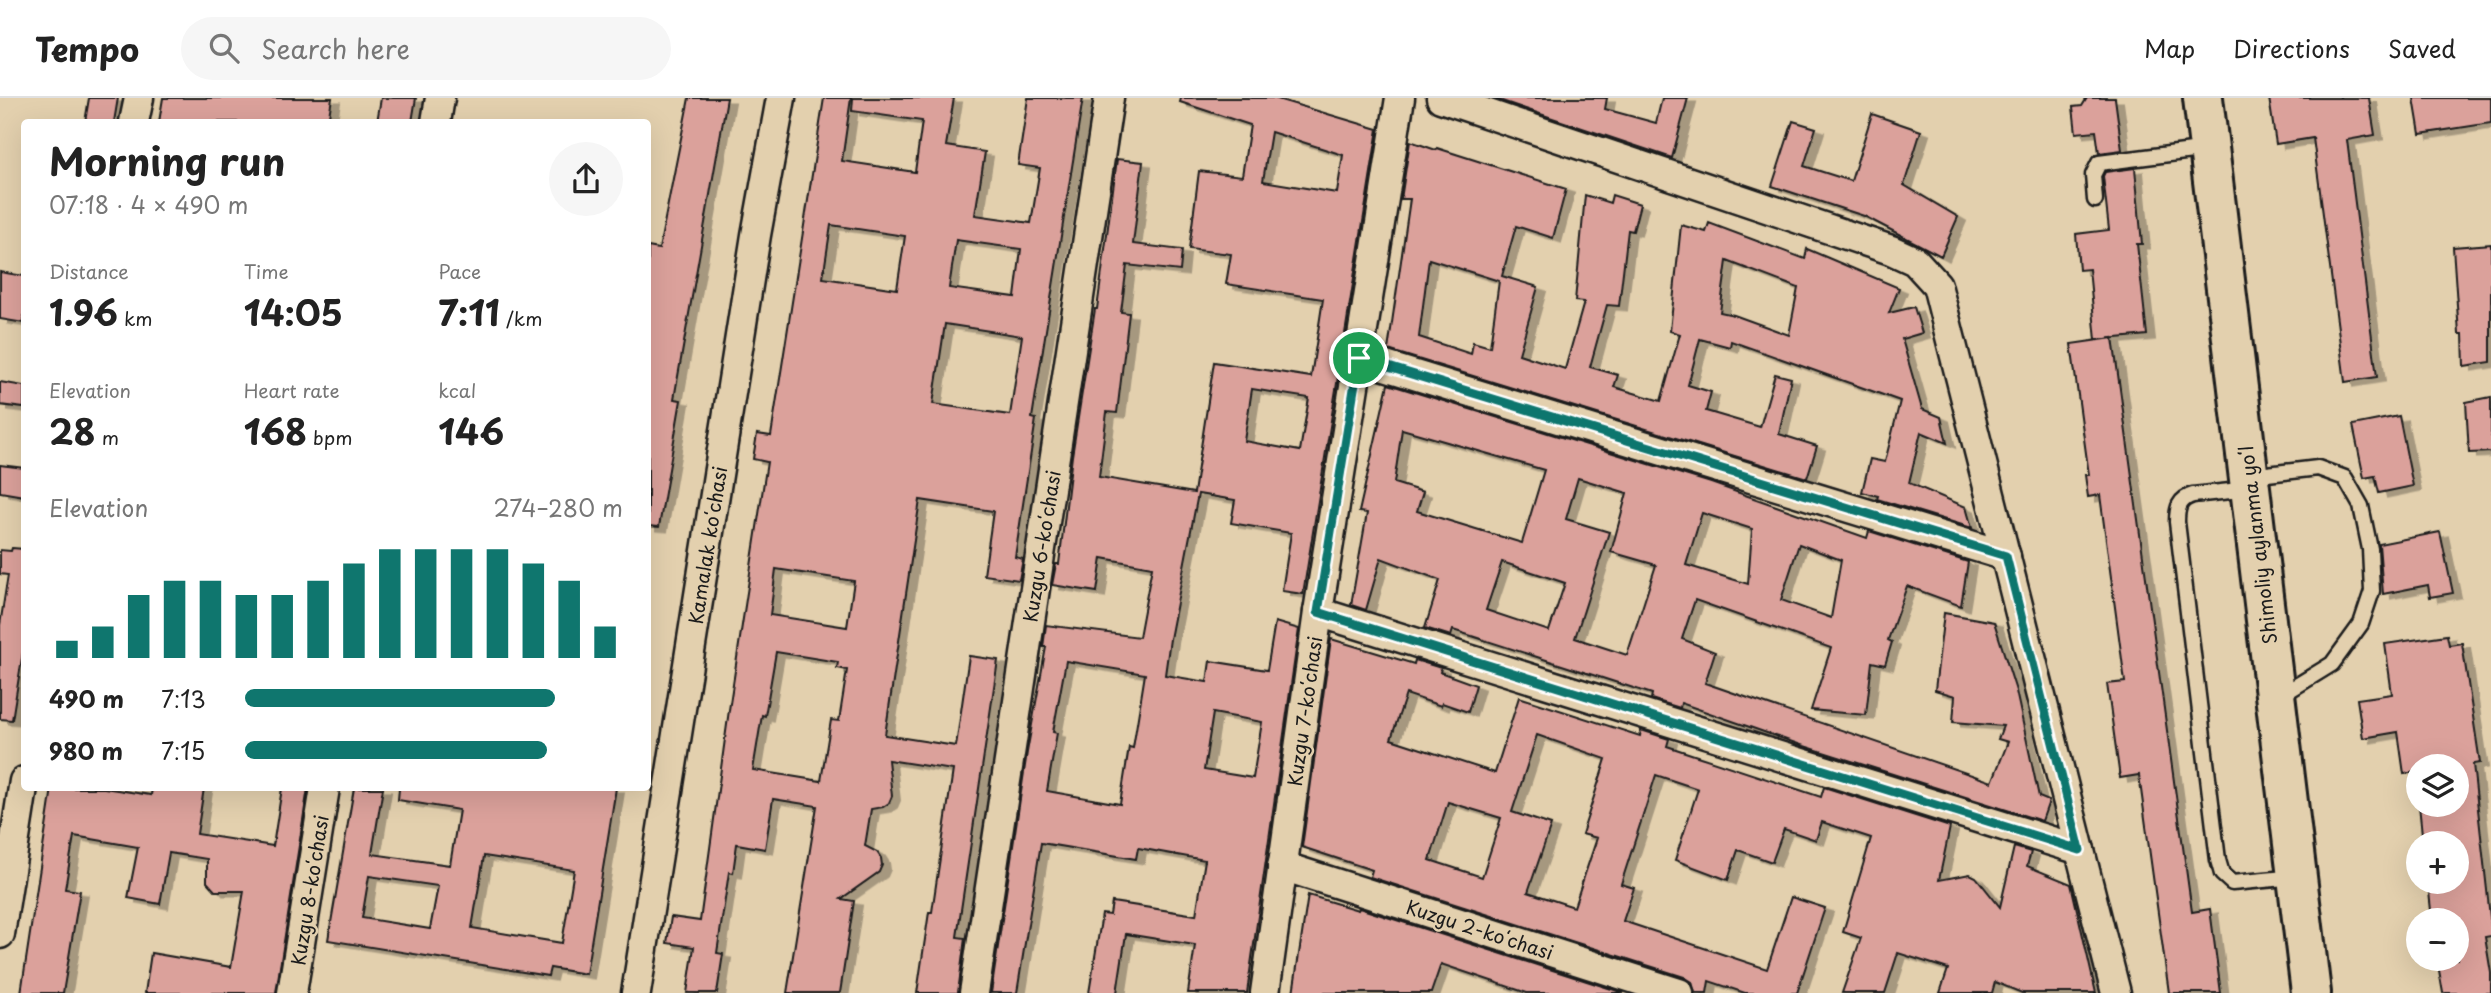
<!DOCTYPE html>
<html lang="en">
<head>
<meta charset="utf-8">
<style>
	:root { --surface:#fff; --page:#f6f6f6; --text:#222; --muted:#767676; --line:#e0e0e0; --accent:#0f766e }
	body { margin:0; font-family:"Playpen Sans",sans-serif; background:var(--page); color:var(--text); height:100vh; display:flex; flex-direction:column; font-size:26px; white-space:nowrap }
	* { box-sizing:border-box; margin:0 }
	p { font-size:23px; color:var(--muted) }
	.icon { flex:none; width:38px; height:38px; fill:none; stroke:currentColor; stroke-width:2; stroke-linecap:round; stroke-linejoin:round }
	.map { position:relative; flex:1; overflow:hidden }
	.panel { position:absolute; left:21px; top:21px; width:630px; height:672px; display:flex; flex-direction:column; background:var(--surface); border-radius:7px; box-shadow:0 7px 28px #0002 }
	.panel>* { flex:none }
	.controls { position:absolute; left:2406px; top:656px; display:grid; gap:14px }
	.controls a { display:grid; place-items:center; width:63px; height:63px; border-radius:50%; background:var(--surface); box-shadow:0 7px 28px #0002; font-size:35px }
	.pin { position:absolute; display:grid; place-items:center; width:60px; height:60px; color:#fff; margin:-30px; border:4px solid #fff; border-radius:50%; box-shadow:0 2px 7px #0007 }
	.round { display:grid; place-items:center; flex:none; width:74px; height:74px; border-radius:37px; background:var(--page) }
	.head { display:flex; align-items:center; justify-content:space-between; height:119px; padding:0 28px }
	h1 { font-size:38px; font-weight:700; line-height:52px }
	.figures { display:grid; grid-template-columns:repeat(3,1fr); gap:10px; height:119px; padding:7px 28px }
	.figures div { display:grid; align-content:center }
	.figures b { font-size:35px; font-weight:700 }
	.figures small { font-size:19px; font-weight:400 }
	.figures p { font-size:19px }
	.chart { height:196px; padding:14px 28px }
	.chart p { display:flex; justify-content:space-between }
	.chart svg { width:100%; height:126px; margin-top:7px; stroke:var(--accent); stroke-width:6 }
	ul { padding:0 28px; list-style:none; font-size:23px }
	li { display:grid; grid-template-columns:112px 84px 1fr; align-items:center; height:52px }
	li i { height:18px; border-radius:9px; background:var(--accent) }
	header { display:flex; align-items:center; gap:42px; box-sizing:border-box; height:98px; padding:0 35px; background:var(--surface); border-bottom:2px solid var(--line) }
	header strong { font-size:33px }
	nav { display:flex; gap:38px; margin-inline-start:auto; font-size:24px }
	.search { width:490px; height:63px; background:var(--page); display:flex; align-items:center; gap:18px; box-sizing:border-box; padding:0 24px; border-radius:38px; color:var(--muted); font-size:26px }
	.map>svg:first-child { display:block }
	.building { fill:#dba19b; stroke:#1c1c1c; stroke-width:2; fill-rule:evenodd; filter:url(#shadow) }
	.lines { fill:none; stroke-linecap:round; stroke-linejoin:round }
	.service-casing { stroke:#1c1c1c; stroke-width:19 }
	.minor-casing { stroke:#1c1c1c; stroke-width:33 }
	.primary-casing { stroke:#1c1c1c; stroke-width:44 }
	.service { stroke:#e3d0ae; stroke-width:14 }
	.minor { stroke:#e3d0ae; stroke-width:28 }
	.primary { stroke:#e3d0ae; stroke-width:38 }
	.route-casing { stroke:#fff; stroke-width:14 }
	.route { stroke:#0f766e; stroke-width:9 }
	.labels { text-anchor:middle; dominant-baseline:central; stroke-width:5; stroke-linejoin:round; paint-order:stroke }
	.street-label { font-size:19px; fill:#1c1c1c; stroke:#e3d0ae }
</style>
</head>
<body>
<header>
<strong>Tempo</strong>
<div class="search"><svg class="icon" aria-label="search" viewBox="0 0 24 24"><circle cx="10" cy="10" r="6"/><path d="M15 15l6 6"/></svg>Search here</div>
<nav><a>Map</a><a>Directions</a><a>Saved</a></nav>
</header>
<div class="map">
<svg width="2491" height="895" viewBox="0 0 2491 895">
	<defs>
		<filter id="shadow"><feDropShadow dx="8" dy="4.5" stdDeviation="0" flood-color="#0004"/></filter>
	</defs>
	<rect width="100%" height="100%" fill="#e3d0ae"/>
	<filter id="ink" filterUnits="userSpaceOnUse"><feTurbulence type="fractalNoise" baseFrequency=".0143" numOctaves="2"/><feDisplacementMap in="SourceGraphic" scale="14" xChannelSelector="R" yChannelSelector="G"/><feConvolveMatrix kernelMatrix="1 2 1 2 8 2 1 2 1" color-interpolation-filters="sRGB"/></filter>
	<g filter="url(#ink)">
		<g class="building">
			<path d="M 89,0 L 118,0 L 114,24 L 85,24 Z"/>
			<path d="M 163,0 L 332,0 L 328,24 L 159,24 Z"/>
			<path d="M 381,0 L 416,0 L 412,24 L 377,24 Z"/>
			<path d="M 689,0 L 727,0 L 674,301 L 681,302 L 659,429 L 648,428 L 648,149 L 659,151 Z"/>
			<path d="M 824,0 L 851,0 L 842,63 L 915,74 L 922,23 L 852,13 L 853,0 L 954,0 L 946,48 L 985,54 L 975,117 L 1031,125 L 1040,70 L 1018,67 L 1028,0 L 1083,0 L 1032,320 L 1036,321 L 1015,459 L 1023,461 L 1019,482 L 984,477 L 993,413 L 920,402 L 885,637 L 956,648 L 969,558 L 998,562 L 957,839 L 965,840 L 958,895 L 917,895 L 929,814 L 932,814 L 953,672 L 888,662 L 892,698 L 889,705 L 883,709 L 871,711 L 865,748 L 877,754 L 881,760 L 882,767 L 879,774 L 841,801 L 854,803 L 840,895 L 787,895 L 817,708 L 773,701 L 765,751 L 737,746 L 733,775 L 729,774 L 717,855 L 723,856 L 717,895 L 687,895 L 694,849 L 667,845 L 671,819 L 700,823 L 729,612 L 767,364 L 753,361 L 757,336 L 771,338 ZM 831,127 L 905,138 L 897,191 L 823,180 ZM 956,142 L 1021,151 L 1015,199 L 949,190 ZM 945,226 L 1022,238 L 1010,317 L 933,306 ZM 776,471 L 854,483 L 847,529 L 770,517 ZM 776,554 L 838,564 L 837,570 L 847,572 L 839,623 L 831,622 L 821,683 L 753,672 L 762,617 L 765,618 Z"/>
			<path d="M 1181,0 L 1274,0 L 1378,31 L 1303,496 L 1282,493 L 1291,435 L 1231,425 L 1235,402 L 1198,396 L 1170,541 L 1165,577 L 1207,584 L 1210,563 L 1267,572 L 1275,524 L 1299,531 L 1247,895 L 1188,895 L 1195,847 L 1126,836 L 1117,895 L 1089,895 L 1102,816 L 1110,817 L 1112,804 L 1196,817 L 1205,762 L 1138,750 L 1136,761 L 1041,745 L 1017,895 L 991,895 L 1027,654 L 1046,549 L 1043,549 L 1046,527 L 1139,539 L 1152,469 L 1102,460 L 1097,494 L 1052,487 L 1056,466 L 1059,466 L 1072,358 L 1095,211 L 1097,211 L 1117,61 L 1143,64 L 1133,146 L 1182,152 L 1180,173 L 1127,167 L 1121,214 L 1129,215 L 1117,315 L 1107,314 L 1099,379 L 1194,395 L 1214,264 L 1311,279 L 1323,201 L 1226,186 L 1231,156 L 1189,151 L 1199,73 L 1242,78 L 1250,27 L 1180,4 ZM 1271,34 L 1343,57 L 1337,95 L 1263,83 ZM 1252,291 L 1309,300 L 1300,353 L 1244,343 ZM 1066,563 L 1145,576 L 1133,650 L 1129,649 L 1120,706 L 1047,693 L 1057,635 L 1053,634 ZM 1213,615 L 1262,624 L 1253,680 L 1204,672 Z"/>
			<path d="M 1493,0 L 1607,0 L 1605,11 L 1656,25 L 1662,0 L 1688,0 L 1672,60 Z"/>
			<path d="M 2087,0 L 2115,0 L 2122,52 L 2099,55 L 2096,33 L 2076,35 L 2073,9 L 2082,8 Z"/>
			<path d="M 2269,0 L 2369,0 L 2375,37 L 2347,42 L 2377,279 L 2345,284 L 2313,40 L 2276,46 Z"/>
			<path d="M 2414,0 L 2491,0 L 2491,25 L 2420,36 Z"/>
			<path d="M 1872,16 L 1921,33 L 1904,87 L 1958,119 L 1941,158 L 1864,118 L 1772,88 L 1793,23 L 1816,30 L 1804,68 L 1851,83 Z"/>
			<path d="M 1410,43 L 1436,52 L 1437,50 L 1566,91 L 1553,140 L 1516,128 L 1502,178 L 1538,189 L 1519,256 L 1565,271 L 1584,204 L 1575,203 L 1585,97 L 1610,105 L 1612,97 L 1640,106 L 1633,133 L 1628,132 L 1619,208 L 1607,207 L 1590,269 L 1618,277 L 1614,289 L 1661,303 L 1680,236 L 1670,233 L 1681,127 L 1706,134 L 1709,125 L 1805,161 L 1807,151 L 1899,190 L 1889,215 L 1914,209 L 1922,235 L 1902,241 L 1922,311 L 1941,319 L 1947,345 L 1921,334 L 1909,385 L 1966,409 L 1972,430 L 1877,401 L 1878,398 L 1862,394 L 1870,361 L 1885,364 L 1900,303 L 1731,243 L 1730,249 L 1700,241 L 1688,287 L 1711,294 L 1706,313 L 1760,329 L 1775,276 L 1791,280 L 1779,336 L 1817,348 L 1807,380 L 1388,252 L 1410,101 L 1401,101 ZM 1429,161 L 1499,183 L 1490,249 L 1473,244 L 1471,256 L 1419,239 ZM 1727,163 L 1798,190 L 1789,237 L 1734,217 L 1720,214 Z"/>
			<path d="M 2135,70 L 2142,146 L 2137,146 L 2147,237 L 2096,242 L 2089,171 L 2079,172 L 2076,136 L 2109,132 L 2103,78 L 2105,74 Z"/>
			<path d="M 2491,146 L 2491,264 L 2464,268 L 2463,236 L 2459,236 L 2453,149 Z"/>
			<path d="M 0,174 L 24,178 L 24,225 L 0,221 Z"/>
			<path d="M 2113,240 L 2192,814 L 2210,811 L 2221,895 L 2169,895 L 2139,677 L 2120,680 L 2107,586 L 2125,584 L 2100,397 L 2088,399 L 2085,377 L 2089,377 L 2071,246 Z"/>
			<path d="M 0,284 L 24,288 L 24,310 L 0,307 Z"/>
			<path d="M 1388,286 L 1711,385 L 1867,440 L 1869,433 L 1968,464 L 1961,508 L 1907,488 L 1888,542 L 1892,544 L 1885,567 L 1872,564 L 1866,617 L 1811,612 L 1831,550 L 1695,502 L 1682,541 L 1715,554 L 1705,585 L 1992,684 L 2008,644 L 1998,641 L 2003,628 L 1953,624 L 1955,598 L 1935,592 L 1944,515 L 1994,524 L 2016,593 L 2039,699 L 2049,703 L 2042,723 L 1804,648 L 1681,605 L 1680,610 L 1651,601 L 1652,596 L 1453,532 L 1451,538 L 1425,530 L 1440,482 L 1381,460 L 1366,512 L 1351,507 L 1367,415 L 1359,414 ZM 1402,331 L 1544,372 L 1522,445 L 1417,413 L 1423,394 L 1394,385 ZM 1578,380 L 1627,395 L 1611,454 L 1656,467 L 1627,557 L 1575,540 L 1609,434 L 1566,421 ZM 1702,415 L 1752,431 L 1748,486 L 1686,467 ZM 1799,446 L 1841,462 L 1831,520 L 1781,502 ZM 1502,464 L 1565,485 L 1549,533 L 1486,512 Z"/>
			<path d="M 2491,299 L 2491,354 L 2469,355 L 2466,304 Z"/>
			<path d="M 2399,318 L 2413,388 L 2379,395 L 2375,378 L 2364,380 L 2353,327 Z"/>
			<path d="M 0,367 L 24,370 L 24,398 L 0,394 Z"/>
			<path d="M 2440,434 L 2453,495 L 2430,499 L 2428,487 L 2383,496 L 2379,446 Z"/>
			<path d="M 12,450 L 24,451 L 24,548 L 12,622 L 0,621 L 0,527 L 8,477 L 0,476 L 0,452 L 11,453 Z"/>
			<path d="M 2447,537 L 2449,547 L 2462,545 L 2480,665 L 2473,666 L 2491,828 L 2491,838 L 2485,839 L 2491,875 L 2491,895 L 2443,895 L 2437,861 L 2457,861 L 2457,822 L 2432,822 L 2428,784 L 2457,784 L 2457,746 L 2423,746 L 2419,707 L 2457,707 L 2457,668 L 2418,668 L 2418,701 L 2416,674 L 2404,676 L 2398,634 L 2363,640 L 2357,601 L 2392,596 L 2385,546 Z"/>
			<path d="M 1331,541 L 1414,566 L 1415,562 L 1441,570 L 1440,574 L 1476,587 L 1468,614 L 1442,605 L 1441,608 L 1406,596 L 1391,641 L 1495,675 L 1519,599 L 1640,638 L 1641,632 L 1669,641 L 1667,648 L 1821,699 L 1824,689 L 1950,729 L 1939,782 L 1970,776 L 1976,779 L 2000,809 L 2014,749 L 2031,754 L 2027,768 L 2071,786 L 2096,895 L 2022,895 L 1995,884 L 1992,895 L 1940,895 L 1948,871 L 1898,855 L 1885,895 L 1842,895 L 1861,840 L 1843,834 L 1871,740 L 1822,724 L 1816,742 L 1784,731 L 1772,764 L 1738,752 L 1728,782 L 1675,762 L 1698,691 L 1656,677 L 1621,786 L 1634,790 L 1623,823 L 1767,871 L 1791,799 L 1825,810 L 1797,895 L 1745,895 L 1709,883 L 1707,895 L 1695,895 L 1692,884 L 1684,879 L 1370,779 L 1372,772 L 1302,749 ZM 1537,637 L 1606,661 L 1582,736 L 1597,740 L 1574,809 L 1528,794 L 1551,727 L 1512,714 ZM 1448,704 L 1501,720 L 1482,779 L 1430,762 Z"/>
			<path d="M 52,690 L 104,690 L 151,697 L 152,690 L 204,690 L 197,736 L 273,748 L 282,690 L 308,690 L 276,895 L 145,895 L 151,855 L 231,869 L 244,793 L 215,793 L 207,784 L 207,761 L 169,755 L 160,806 L 128,800 L 138,749 L 74,738 L 65,791 L 80,793 L 63,895 L 21,895 Z"/>
			<path d="M 354,690 L 383,690 L 372,756 L 450,767 L 459,712 L 398,702 L 399,690 L 616,690 L 586,876 L 550,870 L 548,878 L 328,842 ZM 484,758 L 574,772 L 562,845 L 472,830 ZM 369,778 L 438,788 L 430,831 L 362,820 Z"/>
			<path d="M 1308,797 L 1358,812 L 1359,810 L 1624,895 L 1527,895 L 1441,866 L 1431,895 L 1293,895 Z"/>
		</g>
		<g class="lines">
			<defs>
				<g id="service">
					<path d="M 2095,102 L 2093,77 L 2099,65 L 2208,51"/>
					<path d="M 2250,378 L 2318,370 L 2345,380 L 2361,408 L 2370,451 L 2372,493 L 2361,526 L 2332,566 L 2280,598"/>
					<path d="M 2249,391 L 2193,397 C 2179,401 2177,410 2177,424 L 2218,762 L 2222,776 L 2232,785 L 2297,779"/>
				</g>
				<g id="minor">
					<path d="M 1441,0 L 1891,152 L 1915,163 L 1937,187 L 2116,895"/>
					<path d="M 134,24 L 139,0"/>
					<path d="M 436,24 L 440,0"/>
					<path d="M 1359,260 L 2006,458"/>
					<path d="M 1318,514 L 2080,752"/>
					<path d="M 1282,768 L 1679,895"/>
					<path d="M 0,836 L 24,683"/>
					<path d="M 292,895 L 325,690"/>
					<path d="M 636,895 L 756,137 L 781,0"/>
					<path d="M 974,895 L 1109,0"/>
					<path d="M 1265,895 L 1318,514 L 1400,0"/>
				</g>
				<path id="primary" d="M 2203,0 L 2311,895"/>
			</defs>
			<use href="#service" class="service-casing"/>
			<use href="#minor" class="minor-casing"/>
			<use href="#primary" class="primary-casing"/>
			<use href="#service" class="service"/>
			<use href="#minor" class="minor"/>
			<use href="#primary" class="primary"/>
		</g>
	</g>
	<g class="lines" filter="url(#ink)">
		<defs>
			<path id="route" d="M 1359,260 L 2006,458 L 2080,752 L 1318,514 Z"/>
		</defs>
		<use href="#route" class="route-casing"/>
		<use href="#route" class="route"/>
	</g>
	<g class="labels">
		<g class="street-label">
			<text transform="translate(707 447) rotate(-81)">Kamalak koʻchasi</text>
			<text transform="translate(2257 447) rotate(-97)">Shimoliy aylanma yoʻl</text>
			<text transform="translate(1041 448) rotate(-81)">Kuzgu 6-koʻchasi</text>
			<text transform="translate(1304 613) rotate(-82)">Kuzgu 7-koʻchasi</text>
			<text transform="translate(309 792) rotate(-81)">Kuzgu 8-koʻchasi</text>
			<text transform="translate(1480 831) rotate(18)">Kuzgu 2-koʻchasi</text>
		</g>
	</g>
</svg>
<div class="controls">
<a><svg class="icon" aria-label="layers" viewBox="0 0 24 24"><path d="M12 4l9 5-9 5-9-5zM3 14l9 5 9-5"/></svg></a>
<a>+</a>
<a>−</a>
</div>
<div class="pin" style="left:1359px;top:260px;background:#1e9e55"><svg class="icon" aria-label="arrive" viewBox="0 0 24 24"><path d="M6 21V4h12l-3 4 3 4H6"/></svg></div>
<section class="panel">
<div class="head"><div><h1>Morning run</h1><p>07:18 · 4 × 490 m</p></div><a class="round"><svg class="icon" aria-label="share" viewBox="0 0 24 24"><path d="M12 15V3M7 8l5-5 5 5M5 13v7h14v-7"/></svg></a></div>
<div class="figures">
<div><p>Distance</p><b>1.96<small> km</small></b></div>
<div><p>Time</p><b>14:05</b></div>
<div><p>Pace</p><b>7:11<small> /km</small></b></div>
</div>
<div class="figures">
<div><p>Elevation</p><b>28<small> m</small></b></div>
<div><p>Heart rate</p><b>168<small> bpm</small></b></div>
<div><p>kcal</p><b>146</b></div>
</div>
<div class="chart"><p><span>Elevation</span>274–280 m</p>
<svg viewBox="0 0 160 44" preserveAspectRatio="none"><path d="M5 44V38M15 44V33M25 44V22M35 44V17M45 44V17M55 44V22M65 44V22M75 44V17M85 44V11M95 44V6M105 44V6M115 44V6M125 44V6M135 44V11M145 44V17M155 44V33"/></svg>
</div>
<ul>
<li><b>490 m</b>7:13<i style="width:82%"></i></li>
<li><b>980 m</b>7:15<i style="width:80%"></i></li>
</ul>
</section>
</div>
</body>
</html>
